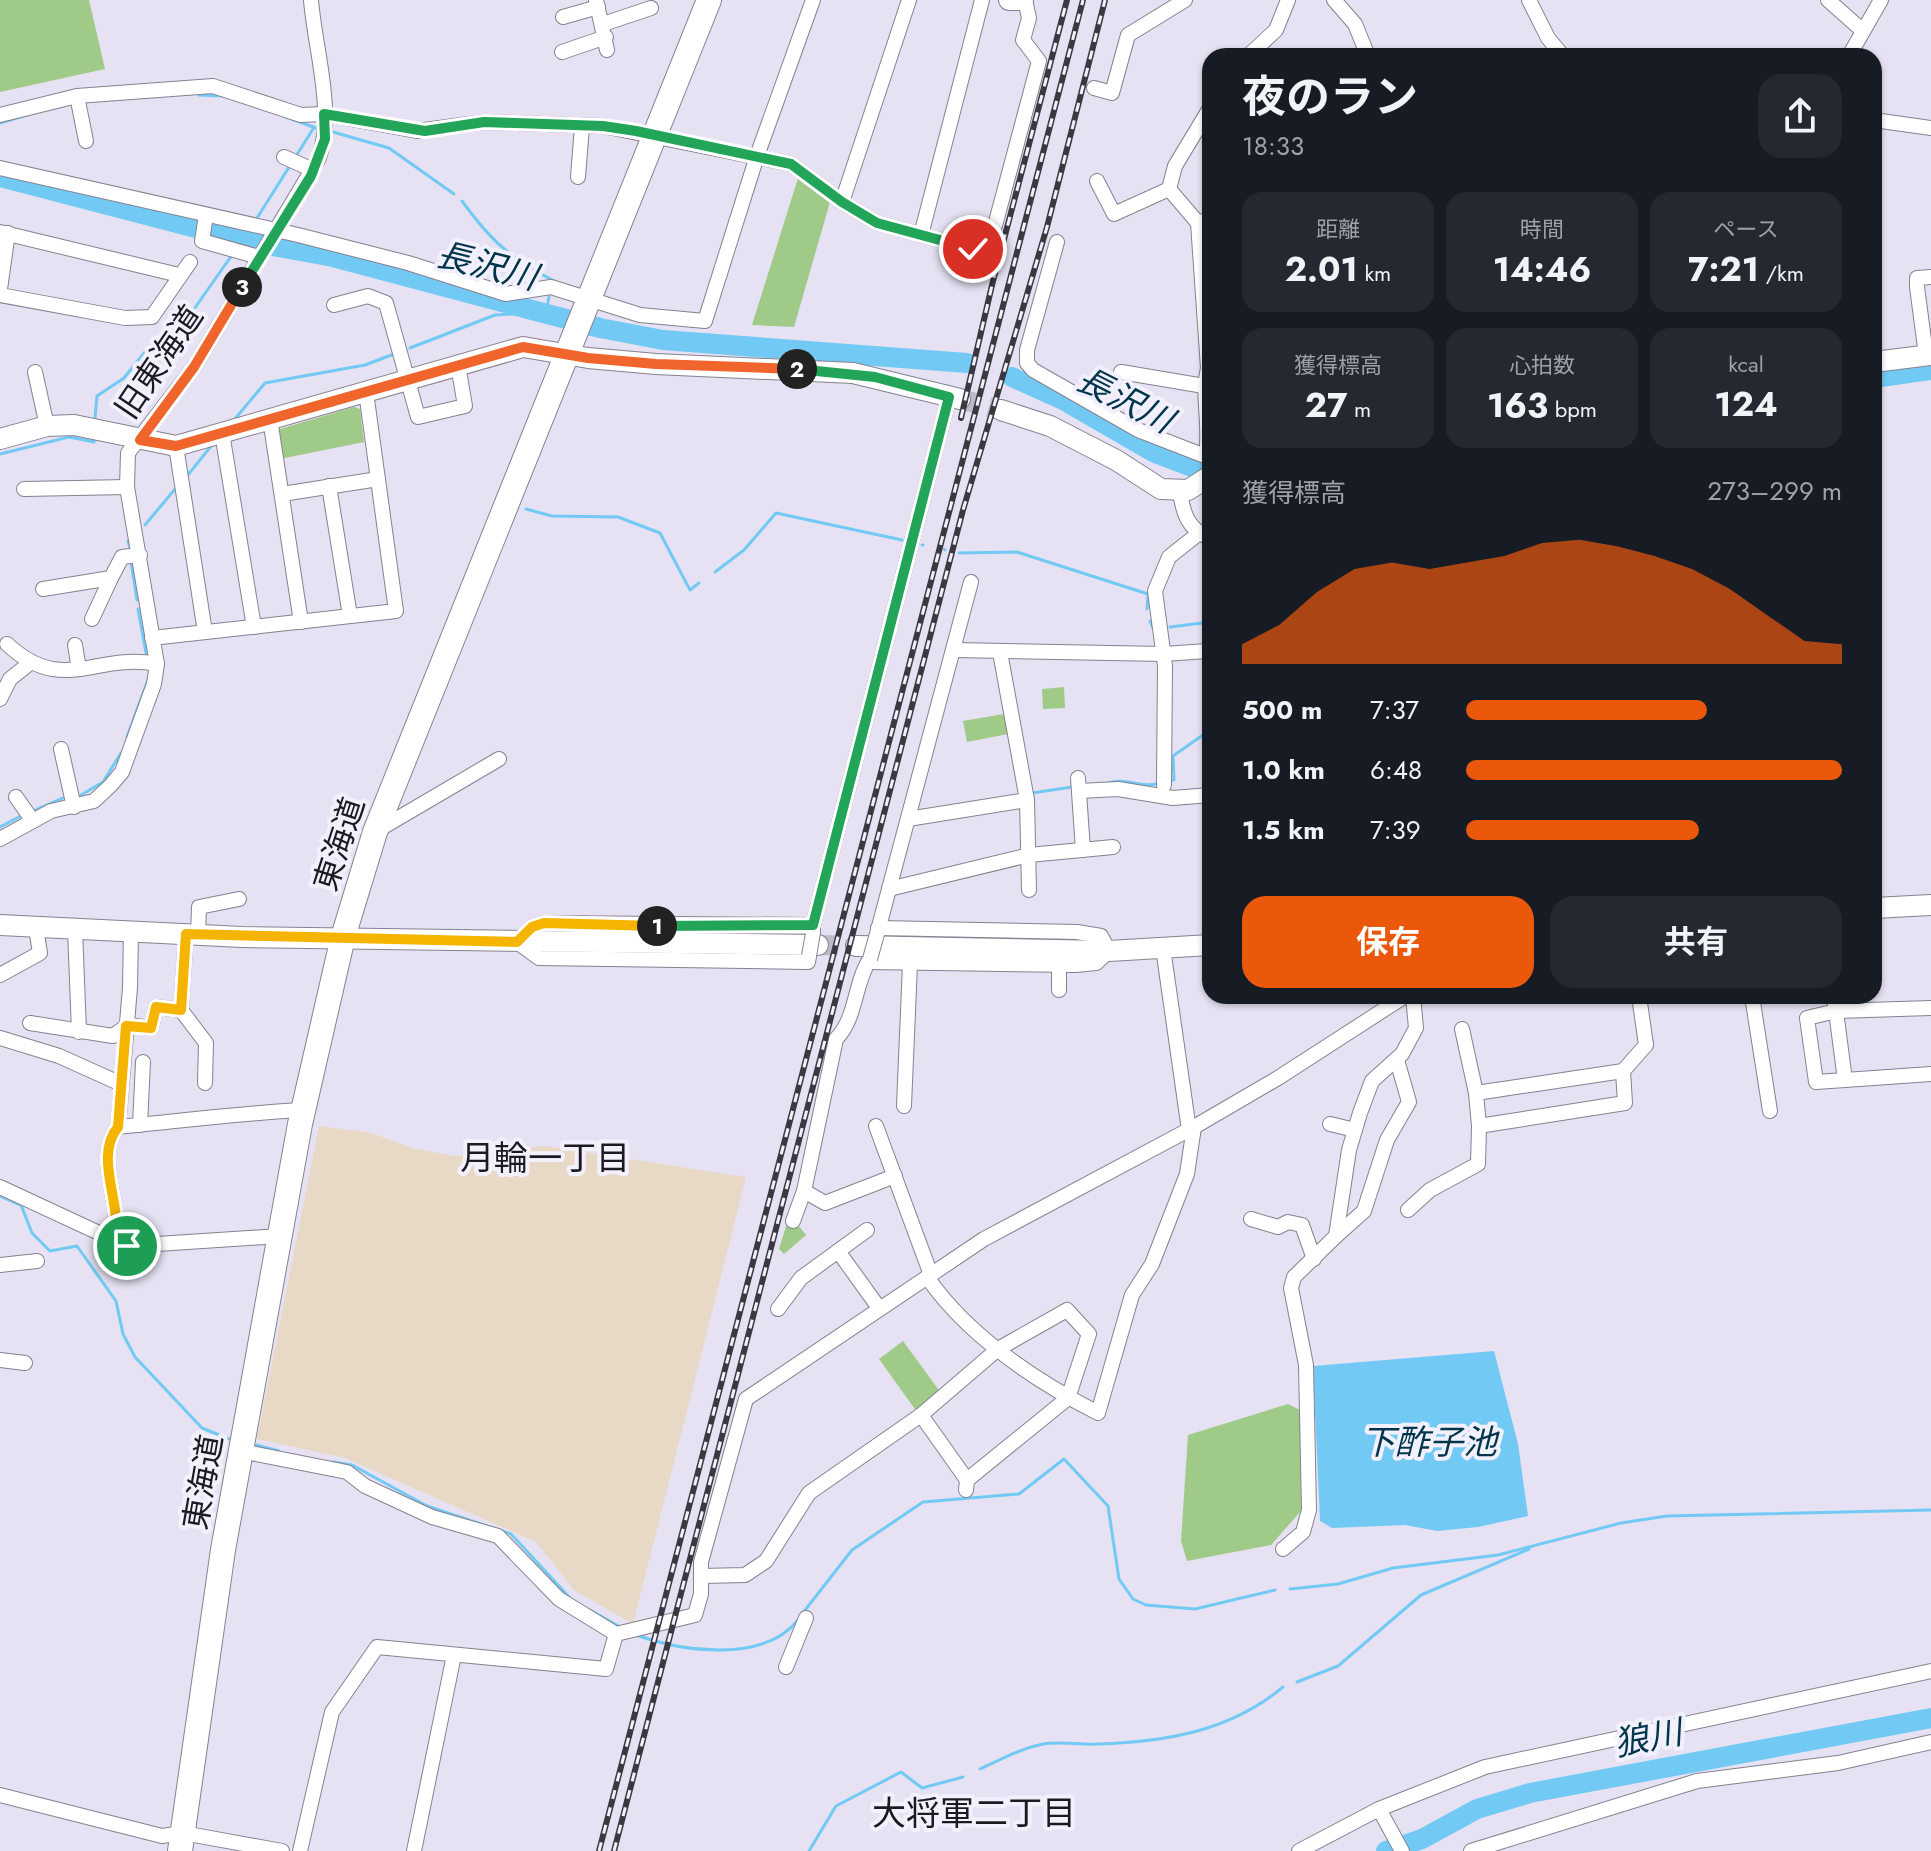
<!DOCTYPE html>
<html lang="ja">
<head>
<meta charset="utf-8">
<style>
	:root { --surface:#171b24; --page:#242831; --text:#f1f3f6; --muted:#9ea1a6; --accent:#ea580c }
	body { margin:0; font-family:Jost,"Noto Sans JP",sans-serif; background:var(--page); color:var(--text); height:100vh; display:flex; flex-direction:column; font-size:30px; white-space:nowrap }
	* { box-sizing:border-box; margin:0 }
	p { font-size:26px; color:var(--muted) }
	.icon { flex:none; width:44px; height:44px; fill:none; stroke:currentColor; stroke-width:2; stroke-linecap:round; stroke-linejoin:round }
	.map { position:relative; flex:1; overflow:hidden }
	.details { position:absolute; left:1202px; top:48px; width:680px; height:956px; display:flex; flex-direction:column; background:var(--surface); border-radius:24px; box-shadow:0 2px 6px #0004 }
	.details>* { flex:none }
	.pin { position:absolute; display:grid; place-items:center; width:68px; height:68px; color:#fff; margin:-34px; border:4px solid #fff; border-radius:50%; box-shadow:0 2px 8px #0007 }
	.km { position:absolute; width:40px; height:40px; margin:-20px; border-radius:50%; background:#222; color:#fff; font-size:22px; line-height:40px; text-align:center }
	.round { display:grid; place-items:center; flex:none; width:84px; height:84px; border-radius:24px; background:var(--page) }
	.summary { display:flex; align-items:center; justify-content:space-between; height:136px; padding:0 40px }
	h1 { font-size:44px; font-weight:700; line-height:60px }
	.figures { display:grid; grid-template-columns:repeat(3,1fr); gap:12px; height:136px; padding:8px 40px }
	.figures div { display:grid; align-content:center; border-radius:20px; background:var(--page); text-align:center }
	.figures b { font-size:34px; font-weight:700 }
	.figures small { font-size:22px; font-weight:400 }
	.figures p { font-size:22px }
	.chart { height:224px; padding:16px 40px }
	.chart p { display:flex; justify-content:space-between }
	.chart svg { width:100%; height:144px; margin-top:8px; fill:var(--accent); opacity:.7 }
	.button { display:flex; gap:16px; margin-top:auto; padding:16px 40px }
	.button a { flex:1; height:92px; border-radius:24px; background:var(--accent); color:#fff; font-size:32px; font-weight:700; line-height:92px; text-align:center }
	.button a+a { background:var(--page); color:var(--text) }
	ul { padding:0 40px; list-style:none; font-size:26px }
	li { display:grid; grid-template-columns:128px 96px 1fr; align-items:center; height:60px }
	li i { height:20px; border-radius:10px; background:var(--accent) }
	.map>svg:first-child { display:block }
	.industrial { fill:#e8d9c6 }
	.green { fill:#a0ca88 }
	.water { fill:#72caf4 }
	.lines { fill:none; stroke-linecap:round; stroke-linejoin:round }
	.stream { stroke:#72caf4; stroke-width:3 }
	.river { stroke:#72caf4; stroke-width:20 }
	.secondary-tunnel { stroke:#bebac9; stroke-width:20; stroke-dasharray:20 10; stroke-linecap:butt }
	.street-casing { stroke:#858190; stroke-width:16 }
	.secondary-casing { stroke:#858190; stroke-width:22 }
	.highway-casing { stroke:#858190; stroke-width:26 }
	.street { stroke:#fff; stroke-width:14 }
	.secondary { stroke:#fff; stroke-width:20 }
	.highway { stroke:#fff; stroke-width:24 }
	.rail-casing { stroke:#3a3840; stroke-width:6 }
	.rail { stroke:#f3f0fd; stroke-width:3; stroke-dasharray:9; stroke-linecap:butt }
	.street-bridge-casing { stroke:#858190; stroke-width:16; stroke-linecap:butt }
	.street-bridge { stroke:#fff; stroke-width:14 }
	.split-1-casing { stroke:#fff; stroke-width:16 }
	.split-2-casing { stroke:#fff; stroke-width:16 }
	.split-3-casing { stroke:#fff; stroke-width:16 }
	.split-4-casing { stroke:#fff; stroke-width:16 }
	.split-1 { stroke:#f5b400; stroke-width:10 }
	.split-2 { stroke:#22a559; stroke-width:10 }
	.split-3 { stroke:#f0652b; stroke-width:10 }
	.split-4 { stroke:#22a559; stroke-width:10 }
	.labels { text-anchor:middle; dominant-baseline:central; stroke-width:8; stroke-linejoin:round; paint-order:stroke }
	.street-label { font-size:32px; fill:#1c1a20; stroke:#f3f0fd }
	.water-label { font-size:34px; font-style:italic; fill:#00354a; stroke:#f3f0fd }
	.neighbourhood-label { font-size:34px; fill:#1c1a20; stroke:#f3f0fd }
</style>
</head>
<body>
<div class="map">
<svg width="1931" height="1851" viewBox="0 0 1931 1851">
	<rect width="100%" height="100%" fill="#e6e2f3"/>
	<path class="industrial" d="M 319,1126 L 368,1132 L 413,1148 L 455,1156 L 545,1146 L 746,1177 L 633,1624 L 575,1591 L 536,1542 L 345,1458 L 257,1439 Z"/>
	<g class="green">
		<path d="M 0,0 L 89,0 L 105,69 L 0,92 Z"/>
		<path d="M 799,175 L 830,202 L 794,327 L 752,325 Z"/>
		<path d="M 354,407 L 360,409 L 364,442 L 280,459 L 276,434 L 280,429 Z"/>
		<path d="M 1064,687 L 1065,708 L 1043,709 L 1042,689 Z"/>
		<path d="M 1004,714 L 1008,734 L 967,742 L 963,721 Z"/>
		<path d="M 787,1223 L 799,1226 L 806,1235 L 784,1254 L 779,1249 Z"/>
		<path d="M 903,1341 L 941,1393 L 917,1412 L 879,1359 Z"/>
		<path d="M 1288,1404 L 1300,1410 L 1301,1511 L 1271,1545 L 1187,1561 L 1181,1541 L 1188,1435 Z"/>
	</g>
	<path class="water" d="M 1494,1351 L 1518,1444 L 1528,1516 L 1478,1527 L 1437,1531 L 1405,1525 L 1332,1528 L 1320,1521 L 1313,1366 Z"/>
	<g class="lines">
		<g class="stream">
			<path d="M 199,95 L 223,96"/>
			<path d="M 283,116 L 316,128"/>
			<path d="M 0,123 L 27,115"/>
			<path d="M 333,132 L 389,148 L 454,194"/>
			<path d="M 296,156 L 313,129"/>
			<path d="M 462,201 C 491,241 509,257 554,281"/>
			<path d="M 257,218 L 291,164"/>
			<path d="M 239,246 L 246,234"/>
			<path d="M 546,313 L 549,297"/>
			<path d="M 410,348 L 495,315 L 542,312"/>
			<path d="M 95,418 L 97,396 L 124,378 L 149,347 L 185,322 L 232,255"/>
			<path d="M 234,420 L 265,383 L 365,365 L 394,354"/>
			<path d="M 0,454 L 69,437 L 94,442 L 94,439"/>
			<path d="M 187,476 L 212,445"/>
			<path d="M 526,509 L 552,516 L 618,517 L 660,533 L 690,590 L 699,583"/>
			<path d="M 145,525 L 175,489"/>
			<path d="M 128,541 L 130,548"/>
			<path d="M 922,545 L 923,545"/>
			<path d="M 944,549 L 945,550"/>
			<path d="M 959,553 L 1017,552 L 1148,594 L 1147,609"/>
			<path d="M 131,562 L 137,600"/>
			<path d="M 715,572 L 744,550 L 776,513 L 902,540"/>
			<path d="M 138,609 L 146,653"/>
			<path d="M 1150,621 L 1153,628"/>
			<path d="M 1170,627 L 1210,622"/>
			<path d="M 127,737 L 149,677"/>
			<path d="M 1168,781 L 1174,780 L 1173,756 L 1210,730"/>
			<path d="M 1108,783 C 1127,777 1141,789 1161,783"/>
			<path d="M 1032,793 L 1072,787"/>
			<path d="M 81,795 L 103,782 L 121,753"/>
			<path d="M 33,811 L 65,797"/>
			<path d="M 0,827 L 21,816"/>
			<path d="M 0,1196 L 21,1205 L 32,1233 L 50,1251 L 77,1246 L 116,1301 L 123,1334 L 135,1357 L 202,1428 L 229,1439"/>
			<path d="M 256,1445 L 279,1451"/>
			<path d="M 333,1462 L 352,1465 L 427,1506 L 511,1534 L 570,1598"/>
			<path d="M 1290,1589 L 1338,1584 L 1393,1568 L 1498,1555 L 1621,1523 L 1667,1516 L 1931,1510"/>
			<path d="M 590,1610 L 622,1628"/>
			<path d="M 802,1614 L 852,1550 L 923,1502 L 1019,1494 L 1064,1459 L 1108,1506 L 1119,1579 L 1133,1599 L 1146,1605 L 1195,1609 L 1275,1590"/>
			<path d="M 636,1635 C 681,1651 763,1664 798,1620"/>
			<path d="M 1297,1682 L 1338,1666 L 1421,1595 L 1529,1549"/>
			<path d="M 980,1769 C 1002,1759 1019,1749 1043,1744 C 1061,1741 1080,1745 1098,1744 C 1166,1742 1230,1731 1283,1687"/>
			<path d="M 809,1851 L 836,1806 L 901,1772 L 922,1788 L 963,1777"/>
		</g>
		<g class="river">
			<path d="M 0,177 L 246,241 L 333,257 L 600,328 L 663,340 L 967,363"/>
			<path d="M 1012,377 L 1065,401 L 1155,453 L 1210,474"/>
			<path d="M 1874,378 L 1931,370"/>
			<path d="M 1386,1851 L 1422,1839 L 1477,1809 L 1530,1793 L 1931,1718"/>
		</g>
		<g class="secondary-tunnel">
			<path d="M 960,399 L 1001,410"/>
			<path d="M 818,945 L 856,946"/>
		</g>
		<defs>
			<g id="street">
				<path d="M 596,0 L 607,50"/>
				<path d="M 1334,0 L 1355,24 L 1368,56"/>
				<path d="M 1529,0 L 1548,38 L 1563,56"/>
				<path d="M 1828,0 L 1863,31"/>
				<path d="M 563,17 L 598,7"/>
				<path d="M 603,24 L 651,8"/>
				<path d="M 562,52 L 606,37"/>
				<path d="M 1248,56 L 1276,30 L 1288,0"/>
				<path d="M 1849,56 L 1881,0"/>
				<path d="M 1094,88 L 1112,93 L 1128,35 L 1185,0"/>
				<path d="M 77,96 L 86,141"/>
				<path d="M 0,115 L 77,96 L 213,86 L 301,115 L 324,114 L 417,131 L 484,122 L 603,126 L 791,164 L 842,202 L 877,223 L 973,249 L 993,233 L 1039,61 L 1023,40 L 1029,18 L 1025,0"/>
				<path d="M 1874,120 L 1931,128"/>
				<path d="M 284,157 L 313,170"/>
				<path d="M 0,168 L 298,235 L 408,263 L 506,294 L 551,287 L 640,315 L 705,321 L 757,156 L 813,0"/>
				<path d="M 578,177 L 582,126"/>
				<path d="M 1097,181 L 1114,214 L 1169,189"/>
				<path d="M 1169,189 L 1175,166 L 1210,108"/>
				<path d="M 1169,189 L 1198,223 L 1210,219"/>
				<path d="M 842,202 L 909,0"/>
				<path d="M 206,215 L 202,241 L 259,257"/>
				<path d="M 1198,223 L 1208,368 C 1201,397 1211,424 1206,454"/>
				<path d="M 0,232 L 179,275"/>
				<path d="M 921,235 L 982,0"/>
				<path d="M 1057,242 L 1027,350 L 1027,363 L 1033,370 L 1138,430 L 1210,458"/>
				<path d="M 0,289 L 8,233"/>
				<path d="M 0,295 L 125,318 L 152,317 L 190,262"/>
				<path d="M 334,305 L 368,296 L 386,303 L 418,417 L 465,406 L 458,365"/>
				<path d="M 1926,355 L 1917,287 L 1917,278 L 1931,277"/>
				<path d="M 35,372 L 47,426"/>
				<path d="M 1121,372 L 1210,387"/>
				<path d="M 270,419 L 301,622"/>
				<path d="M 222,433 L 254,627"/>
				<path d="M 176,446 L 205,632"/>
				<path d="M 329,486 L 350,616"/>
				<path d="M 24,489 L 127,487"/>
				<path d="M 1180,492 C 1183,513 1188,530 1210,538"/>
				<path d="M 282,494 L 378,479"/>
				<path d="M 43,589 L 111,578 L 122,557 L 140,555"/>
				<path d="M 92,619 L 111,578"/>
				<path d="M 152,638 L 396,611 L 366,392"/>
				<path d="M 7,644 C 63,696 94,652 157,664"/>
				<path d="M 75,645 L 79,669"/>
				<path d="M 954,650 L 1164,654 L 1207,651 L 1210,656"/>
				<path d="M 1000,652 L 1027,800 L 1029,890"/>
				<path d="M 0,699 L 10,679 L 30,663"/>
				<path d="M 61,749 L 74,807"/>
				<path d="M 1078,778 L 1083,850"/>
				<path d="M 1164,785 L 1165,666 L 1155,591 L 1169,557 L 1198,534"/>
				<path d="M 1079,791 L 1118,789 L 1173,798 L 1210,795"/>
				<path d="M 16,797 L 33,821"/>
				<path d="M 908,819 L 1027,800"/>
				<path d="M 378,830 L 499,759"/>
				<path d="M 0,839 L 51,811 L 94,801 L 111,785 L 122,772 L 154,684 L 157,664 L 127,487 L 128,453 L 194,367 L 319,158 C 335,110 315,50 311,0"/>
				<path d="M 889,889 L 1029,855 L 1113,847"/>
				<path d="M 813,925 L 949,397"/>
				<path d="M 75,929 L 79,1032"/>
				<path d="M 877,934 L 971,582"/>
				<path d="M 198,935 L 199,907 L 239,899"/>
				<path d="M 1163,948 L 1189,1130"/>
				<path d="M 809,956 L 808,962 L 539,958 L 517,942 L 532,927 L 544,923 L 813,925 L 813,933"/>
				<path d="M 869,962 L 1076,965 L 1096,963 L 1109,951 L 1101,936 L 1077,932 L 878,928"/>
				<path d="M 0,975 L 40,953 L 36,928"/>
				<path d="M 1059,990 L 1059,965"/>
				<path d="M 1752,996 L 1770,1111"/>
				<path d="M 1834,996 L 1845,1080 L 1931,1074"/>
				<path d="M 181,1010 L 206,1043 L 205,1083"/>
				<path d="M 30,1023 L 113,1036 L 128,1025 L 151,1028 L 156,1007 L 181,1010 L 186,934"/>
				<path d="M 1462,1029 L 1476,1093"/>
				<path d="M 0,1038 L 59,1056 L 119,1083"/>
				<path d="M 1623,1071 L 1625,1103 L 1479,1126 L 1476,1093 L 1623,1071 L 1646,1045 L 1639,996"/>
				<path d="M 1845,1080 L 1816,1082 L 1807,1018 L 1836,1011 L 1931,1008"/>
				<path d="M 904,1106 L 910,964"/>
				<path d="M 1330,1124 L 1355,1130"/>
				<path d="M 140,1125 L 143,1062"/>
				<path d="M 876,1126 L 931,1275"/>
				<path d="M 118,1127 C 180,1121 241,1113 303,1110"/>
				<path d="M 0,1187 L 127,1246 L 280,1236"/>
				<path d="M 804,1191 L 825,1203 L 895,1176"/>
				<path d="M 1408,1210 L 1430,1190 L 1478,1164 L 1479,1126"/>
				<path d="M 1251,1219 L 1278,1227 L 1288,1222 L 1302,1225 L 1314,1259"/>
				<path d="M 793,1221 L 804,1191 L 836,1039 C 857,1018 854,983 870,959"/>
				<path d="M 1336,1236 L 1364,1211 L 1387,1140 L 1409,1102 L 1397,1060"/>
				<path d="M 115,1240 C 123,1205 93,1157 118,1127 L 130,988 L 131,931"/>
				<path d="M 838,1251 L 879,1308"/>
				<path d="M 0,1265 L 37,1261"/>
				<path d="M 927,1277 C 968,1336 1034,1380 1098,1413 L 1132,1295 L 1152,1264 L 1187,1174 L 1194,1127"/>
				<path d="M 778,1309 L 801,1278 L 867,1230"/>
				<path d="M 0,1360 L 25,1363"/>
				<path d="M 921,1415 L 967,1480 L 966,1490"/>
				<path d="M 241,1451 L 347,1472 L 365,1486 L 432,1517 L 498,1536 L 559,1599 L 616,1634"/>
				<path d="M 1283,1549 L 1303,1532 L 1309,1510 L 1306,1365 L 1291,1288 L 1294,1277 L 1336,1236 L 1349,1150 L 1360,1113 L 1372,1081 L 1402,1054 L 1416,1028 L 1413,996"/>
				<path d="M 701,1576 L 745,1575 L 766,1561 L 809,1493 L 921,1415 L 998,1349 L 1067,1310 L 1089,1334 L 1068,1398 L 967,1480"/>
				<path d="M 786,1667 L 806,1618"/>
				<path d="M 0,1795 L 162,1836 L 183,1833 L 282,1851"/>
				<path d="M 1379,1809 L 1402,1851"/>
				<path d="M 300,1851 L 332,1712 L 377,1647 L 606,1669 L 616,1634 L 695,1615 L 701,1594 L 701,1562 L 746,1399 L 984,1239 L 1194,1127 L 1278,1078 L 1405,996"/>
				<path d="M 414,1851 L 454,1655"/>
				<path d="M 1299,1851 L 1379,1809 L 1485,1767 L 1931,1671"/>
				<path d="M 1471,1851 L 1697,1781 L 1838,1763 L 1931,1742"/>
			</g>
			<g id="secondary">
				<path d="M 1009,0 L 1023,0"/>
				<path d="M 1874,362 L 1931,355"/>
				<path d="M 1001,410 L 1050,426 L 1116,460 L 1161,489 L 1188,490 L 1210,476"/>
				<path d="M 0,439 L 47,426 L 74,425 L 176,446 L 523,347 L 588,358 L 656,364 L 853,373 L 960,399"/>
				<path d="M 1874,908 L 1931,905"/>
				<path d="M 0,925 L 242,937 L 818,945"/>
				<path d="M 856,946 L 1109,951 L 1210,945"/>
			</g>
			<path id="highway" d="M 180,1851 L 223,1550 L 300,1124 L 343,937 L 375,832 L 709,0"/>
		</defs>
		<use href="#street" class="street-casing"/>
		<use href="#secondary" class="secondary-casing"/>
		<use href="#highway" class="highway-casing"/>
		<use href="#street" class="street"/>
		<use href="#secondary" class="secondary"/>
		<use href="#highway" class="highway"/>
		<defs>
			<g id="rail">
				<path d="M 961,418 L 993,281 L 1067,0"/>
				<path d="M 599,1851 L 1083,0"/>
				<path d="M 614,1851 L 963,510 L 1047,227 L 1105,0"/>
			</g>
		</defs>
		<use href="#rail" class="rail-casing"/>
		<use href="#rail" class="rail"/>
		<defs>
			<g id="street-bridge">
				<path d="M 809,956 L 813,933"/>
				<path d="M 870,959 L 877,934"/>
			</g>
		</defs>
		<use href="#street-bridge" class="street-bridge-casing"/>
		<use href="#street-bridge" class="street-bridge"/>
	</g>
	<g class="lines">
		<defs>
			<path id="split-1" d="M 127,1246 L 115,1240 C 123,1205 93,1157 118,1127 L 126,1026 L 151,1028 L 156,1007 L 181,1010 L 186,934 L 517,942 L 532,927 L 544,923 L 657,926"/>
			<path id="split-2" d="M 657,926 L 813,925 L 949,397 L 875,377 L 797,369"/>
			<path id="split-3" d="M 242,287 L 194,367 L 140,440 L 176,446 L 523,347 L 588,358 L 656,364 L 797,369"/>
			<path id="split-4" d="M 242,287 L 311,176 L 325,139 L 324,114 L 425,131 L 484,122 L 603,126 L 636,131 L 791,164 L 842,202 L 877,223 L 973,249"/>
		</defs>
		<use href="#split-1" class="split-1-casing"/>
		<use href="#split-2" class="split-2-casing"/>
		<use href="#split-3" class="split-3-casing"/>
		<use href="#split-4" class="split-4-casing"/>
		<use href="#split-1" class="split-1"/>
		<use href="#split-2" class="split-2"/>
		<use href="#split-3" class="split-3"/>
		<use href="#split-4" class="split-4"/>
	</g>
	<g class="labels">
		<g class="street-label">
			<text transform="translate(159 362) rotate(-56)">旧東海道</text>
			<text transform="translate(339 844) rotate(-72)">東海道</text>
			<text transform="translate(203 1482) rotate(-80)">東海道</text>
		</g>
		<g class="water-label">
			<text transform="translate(487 266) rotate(14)">長沢川</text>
			<text transform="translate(1125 400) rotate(27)">長沢川</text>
			<text x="1429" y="1442">下酢子池</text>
			<text transform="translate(1648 1738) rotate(-11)">狼川</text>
		</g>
		<g class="neighbourhood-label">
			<text x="545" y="1158">月輪一丁目</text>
			<text x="974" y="1813">大将軍二丁目</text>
		</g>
	</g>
</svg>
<div class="pin" style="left:127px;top:1246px;background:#1e9e55"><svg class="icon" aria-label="arrive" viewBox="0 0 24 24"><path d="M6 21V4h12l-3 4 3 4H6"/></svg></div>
<div class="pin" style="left:973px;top:249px;background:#d93025"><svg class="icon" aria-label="check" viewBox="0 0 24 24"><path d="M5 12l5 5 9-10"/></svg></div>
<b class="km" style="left:657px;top:926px">1</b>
<b class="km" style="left:797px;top:369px">2</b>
<b class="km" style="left:242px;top:287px">3</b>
<section class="details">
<div class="summary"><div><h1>夜のラン</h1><p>18:33</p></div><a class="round"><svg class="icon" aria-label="share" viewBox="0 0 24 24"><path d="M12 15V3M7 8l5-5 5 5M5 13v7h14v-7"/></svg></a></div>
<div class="figures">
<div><p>距離</p><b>2.01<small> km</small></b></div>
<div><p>時間</p><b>14:46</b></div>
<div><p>ペース</p><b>7:21<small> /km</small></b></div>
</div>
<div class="figures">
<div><p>獲得標高</p><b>27<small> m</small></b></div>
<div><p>心拍数</p><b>163<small> bpm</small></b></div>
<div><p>kcal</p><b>124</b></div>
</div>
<div class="chart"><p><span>獲得標高</span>273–299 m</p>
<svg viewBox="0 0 160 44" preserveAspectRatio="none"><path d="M0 44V38L10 32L20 22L30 15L40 13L50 15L60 13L70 11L80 7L90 6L100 8L110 11L120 15L130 21L140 29L150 37L160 38V44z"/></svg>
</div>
<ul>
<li><b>500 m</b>7:37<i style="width:64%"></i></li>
<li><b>1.0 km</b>6:48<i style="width:100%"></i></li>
<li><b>1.5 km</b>7:39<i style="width:62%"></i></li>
</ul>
<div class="button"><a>保存</a><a>共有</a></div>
</section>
</div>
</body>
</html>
